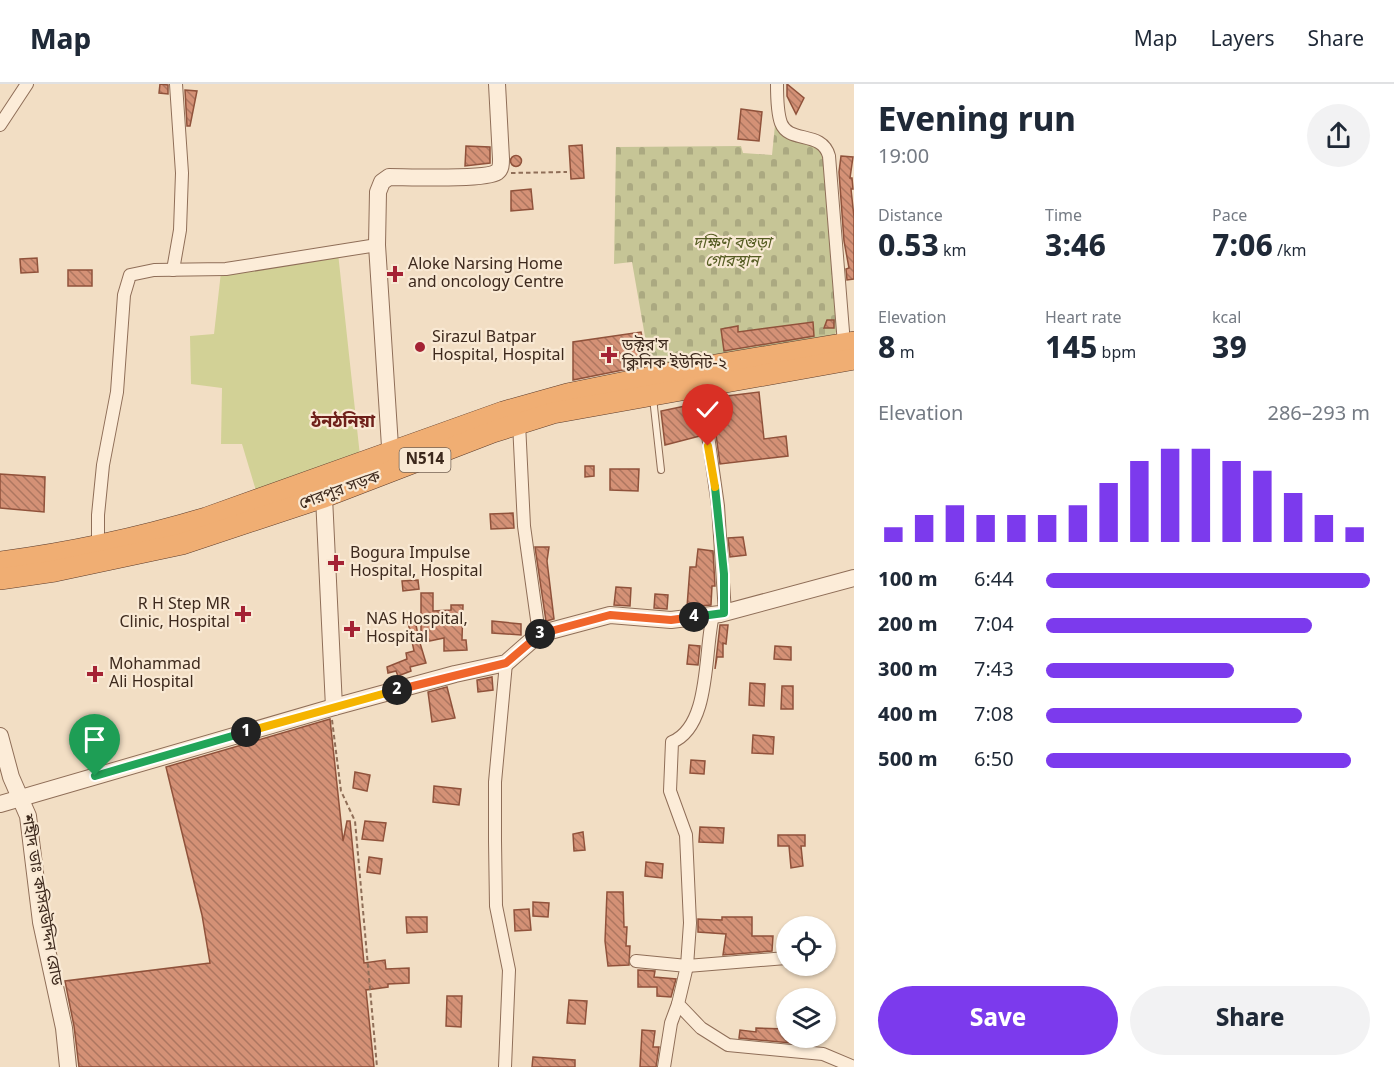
<!DOCTYPE html>
<html lang="en">
<head>
<meta charset="utf-8">
<style>
	:root { --surface:#fff; --page:#f2f2f3; --text:#1f2937; --muted:#747a83; --line:#e0e1e3; --accent:#7c3aed }
	body { margin:0; font-family:Georgia,"Noto Sans Bengali",serif; background:var(--page); color:var(--text); height:100vh; display:flex; flex-direction:column; font-size:22px; white-space:nowrap }
	* { box-sizing:border-box; margin:0 }
	p { font-size:20px; color:var(--muted) }
	.icon { flex:none; width:33px; height:33px; fill:none; stroke:currentColor; stroke-width:2; stroke-linecap:round; stroke-linejoin:round }
	.map { position:relative; flex:1; overflow:hidden }
	.panel { display:flex; flex-direction:column; background:var(--surface); width:540px }
	.panel>* { flex:none }
	.controls { position:absolute; left:776px; top:832px; display:grid; gap:12px }
	.controls a { display:grid; place-items:center; width:60px; height:60px; border-radius:50%; background:var(--surface); box-shadow:0 2px 4px #0004; font-size:30px }
	.pin { position:absolute; display:grid; place-items:center; width:51px; height:51px; color:#fff; margin:-62px -26px; border-radius:50% 50% 50% 0; rotate:-45deg; box-shadow:0 0 6px #0007 }
	.pin .icon { rotate:45deg }
	.km { position:absolute; width:30px; height:30px; margin:-15px; border-radius:50%; background:#222; color:#fff; font-size:16px; line-height:30px; text-align:center }
	.round { display:grid; place-items:center; flex:none; width:63px; height:63px; border-radius:32px; background:var(--page) }
	.overview { display:flex; align-items:center; justify-content:space-between; height:102px; padding:0 24px }
	h1 { font-size:33px; font-weight:700; line-height:45px }
	.metrics { display:grid; grid-template-columns:repeat(3,1fr); gap:9px; height:102px; padding:6px 24px }
	.metrics div { display:grid; align-content:center }
	.metrics b { font-size:30px; font-weight:700 }
	.metrics small { font-size:16px; font-weight:400 }
	.metrics p { font-size:16px }
	.chart { height:168px; padding:12px 24px }
	.chart p { display:flex; justify-content:space-between }
	.chart svg { width:100%; height:108px; margin-top:6px; stroke:var(--accent); stroke-width:6 }
	.primary-button { display:flex; gap:12px; margin-top:auto; padding:12px 24px }
	.primary-button a { flex:1; height:69px; border-radius:36px; background:var(--accent); color:#fff; font-size:24px; font-weight:700; line-height:69px; text-align:center }
	.primary-button a+a { background:var(--page); color:var(--text) }
	ul { padding:0 24px; list-style:none; font-size:20px }
	li { display:grid; grid-template-columns:96px 72px 1fr; align-items:center; height:45px }
	li i { height:15px; border-radius:8px; background:var(--accent) }
	header { display:flex; align-items:center; gap:36px; box-sizing:border-box; height:84px; padding:0 30px; background:var(--surface); border-bottom:2px solid var(--line) }
	header strong { font-size:28px }
	nav { display:flex; gap:33px; margin-inline-start:auto; font-size:21px }
	main { display:flex; flex:1; min-height:0 }
	.map>svg:first-child { display:block }
	.cemetery { fill:url(#cemetery-stones) }
	.garden { fill:#d2d196 }
	.building { fill:url(#building-back-hatch); stroke:#90523b; stroke-width:1.5 }
	.lines { fill:none; stroke-linecap:round; stroke-linejoin:round }
	.service-casing { stroke:#8f6e58; stroke-width:8 }
	.minor-casing { stroke:#8f6e58; stroke-width:14 }
	.tertiary-casing { stroke:#8f6e58; stroke-width:18 }
	.trunk-casing { stroke:#5c3c2d; stroke-width:22 }
	.path { stroke:#8f6e58; stroke-width:2; stroke-dasharray:4.5 3; stroke-linecap:butt }
	.service { stroke:#fcecd8; stroke-width:6 }
	.minor { stroke:#fcecd8; stroke-width:12 }
	.tertiary { stroke:#fcecd8; stroke-width:16 }
	.trunk { stroke:#f0ae73; stroke-width:21 }
	.split-1-casing { stroke:#fff; stroke-width:12 }
	.split-2-casing { stroke:#fff; stroke-width:12 }
	.split-3-casing { stroke:#fff; stroke-width:12 }
	.split-4-casing { stroke:#fff; stroke-width:12 }
	.split-5-casing { stroke:#fff; stroke-width:12 }
	.split-6-casing { stroke:#fff; stroke-width:12 }
	.split-1 { stroke:#22a559; stroke-width:8 }
	.split-2 { stroke:#f5b400; stroke-width:8 }
	.split-3 { stroke:#f0652b; stroke-width:8 }
	.split-4 { stroke:#f0652b; stroke-width:8 }
	.split-5 { stroke:#22a559; stroke-width:8 }
	.split-6 { stroke:#f5b400; stroke-width:8 }
	.poi-dot { fill:#a42234; stroke:#f9e9d4; stroke-width:2 }
	.labels { text-anchor:middle; dominant-baseline:central; stroke-width:4.5; stroke-linejoin:round; paint-order:stroke }
	.shield { fill:#f9e9d4; stroke:#756354; stroke-width:1.5 }
	.shield-label { font-size:15px; font-weight:bold; fill:#3d291d }
	.park-label { font-size:16px; font-style:italic; fill:#555c22; stroke:#f9e9d4 }
	.poi-label { font-size:16px; fill:#3d291d; stroke:#f9e9d4; text-anchor:start }
	.street-label { font-size:16px; fill:#3d291d; stroke:#f9e9d4 }
	.neighbourhood-label { font-size:18px; font-weight:bold; fill:#6e1f19; stroke:#f9e9d4 }
</style>
</head>
<body>
<header>
<strong>Map</strong>
<nav><a>Map</a><a>Layers</a><a>Share</a></nav>
</header>
<main>
<div class="map">
<svg width="854" height="983" viewBox="0 0 854 983">
	<defs>
		<pattern id="cemetery-stones" width="16" height="16" patternUnits="userSpaceOnUse" patternTransform="scale(1.5)"><rect width="16" height="16" fill="#c6c596"/><path d="M2 7V4a2 2 0 0 1 4 0v3zM10 15v-3a2 2 0 0 1 4 0v3z" fill="#aba981"/></pattern>
		<pattern id="building-back-hatch" width="6" height="6" patternUnits="userSpaceOnUse" patternTransform="scale(1.5)"><rect width="6" height="6" fill="#d49176"/><path d="M-1 5l2 2M0 0l6 6M5-1l2 2" fill="none" stroke="#ad7660"/></pattern>
	</defs>
	<rect width="100%" height="100%" fill="#f2dec4"/>
	<path class="cemetery" d="M 779,40 L 824,65 L 839,238 L 835,251 L 651,287 L 632,178 L 614,180 L 616,63 L 741,62 L 743,69 L 772,71 L 775,41 Z"/>
	<path class="garden" d="M 338,169 L 360,372 L 257,410 L 242,360 L 221,360 L 222,304 L 191,300 L 190,252 L 214,250 L 221,188 Z"/>
	<g class="building">
		<path d="M 160,0 L 168,1 L 168,10 L 159,9 Z"/>
		<path d="M 787,0 L 804,14 L 796,30 L 787,12 Z"/>
		<path d="M 185,6 L 197,7 L 190,42 L 187,42 Z"/>
		<path d="M 741,25 L 762,28 L 759,57 L 738,55 Z"/>
		<path d="M 582,61 L 584,94 L 571,95 L 569,62 Z"/>
		<path d="M 466,62 L 490,63 L 490,79 L 465,82 Z"/>
		<circle cx="516" cy="77" r="5.5"/>
		<path d="M 841,72 L 853,73 L 850,94 L 852,94 L 853,105 L 851,105 L 854,133 L 854,195 L 847,196 L 846,185 L 849,184 L 844,157 L 839,88 Z"/>
		<path d="M 531,105 L 533,125 L 511,127 L 511,107 Z"/>
		<path d="M 37,174 L 38,188 L 21,189 L 20,175 Z"/>
		<rect x="68" y="186" width="24" height="16"/>
		<path d="M 827,236 L 834,236 L 834,244 L 824,244 Z"/>
		<path d="M 813,238 L 814,252 L 724,267 L 721,245 L 738,242 L 738,248 Z"/>
		<path d="M 641,248 L 648,281 L 573,296 L 573,258 Z"/>
		<path d="M 759,308 L 764,355 L 786,352 L 788,372 L 720,380 L 711,314 Z"/>
		<path d="M 695,320 L 700,352 L 665,361 L 661,327 Z"/>
		<path d="M 585,382 L 594,382 L 594,392 L 585,393 Z"/>
		<path d="M 610,385 L 639,385 L 638,407 L 610,406 Z"/>
		<path d="M 0,390 L 45,393 L 44,428 L 0,424 Z"/>
		<path d="M 513,429 L 514,444 L 491,445 L 490,430 Z"/>
		<path d="M 743,453 L 746,471 L 730,473 L 728,454 Z"/>
		<path d="M 535,463 L 549,463 L 547,477 L 554,535 L 546,537 Z"/>
		<path d="M 698,465 L 713,467 L 715,502 L 712,502 L 711,521 L 687,523 L 690,483 L 696,483 Z"/>
		<path d="M 418,496 L 419,505 L 403,507 L 402,497 Z"/>
		<path d="M 616,503 L 631,504 L 630,522 L 614,521 Z"/>
		<path d="M 421,509 L 433,509 L 433,527 L 451,526 L 451,521 L 463,521 L 462,556 L 466,556 L 467,566 L 444,567 L 444,554 L 420,559 L 426,579 L 410,583 L 411,587 L 398,592 L 396,587 L 388,589 L 387,583 L 407,575 L 406,569 L 414,567 L 408,538 L 415,536 L 418,551 L 421,550 Z"/>
		<path d="M 655,510 L 668,511 L 667,525 L 654,524 Z"/>
		<path d="M 492,537 L 521,540 L 521,551 L 492,549 Z"/>
		<path d="M 720,541 L 728,541 L 726,560 L 723,559 L 723,573 L 717,573 L 715,585 Z"/>
		<path d="M 689,561 L 700,562 L 698,581 L 687,580 Z"/>
		<path d="M 775,562 L 791,563 L 791,576 L 774,575 Z"/>
		<path d="M 492,593 L 493,606 L 478,608 L 477,596 Z"/>
		<path d="M 750,599 L 765,600 L 764,622 L 749,621 Z"/>
		<path d="M 782,602 L 793,602 L 793,625 L 781,625 Z"/>
		<path d="M 447,603 L 455,634 L 432,638 L 428,608 Z"/>
		<path d="M 330,635 L 343,757 L 347,737 L 350,737 L 364,879 L 385,876 L 386,885 L 409,884 L 409,899 L 388,900 L 388,903 L 366,906 L 374,983 L 79,983 L 74,942 L 65,897 L 210,879 L 202,831 L 166,683 Z"/>
		<path d="M 753,651 L 774,653 L 773,670 L 752,669 Z"/>
		<path d="M 691,676 L 705,677 L 704,690 L 690,689 Z"/>
		<path d="M 355,688 L 370,691 L 367,707 L 353,704 Z"/>
		<path d="M 434,702 L 461,705 L 459,721 L 433,718 Z"/>
		<path d="M 365,737 L 386,739 L 383,757 L 362,755 Z"/>
		<path d="M 700,743 L 724,744 L 723,759 L 699,758 Z"/>
		<path d="M 583,748 L 585,766 L 574,767 L 573,750 Z"/>
		<path d="M 778,751 L 805,751 L 805,762 L 801,762 L 803,782 L 791,784 L 789,762 L 778,762 Z"/>
		<path d="M 369,773 L 382,775 L 380,790 L 367,788 Z"/>
		<path d="M 646,778 L 663,780 L 662,794 L 645,792 Z"/>
		<path d="M 607,808 L 623,808 L 624,843 L 627,843 L 626,862 L 630,862 L 629,881 L 608,882 L 605,857 Z"/>
		<path d="M 533,818 L 549,819 L 548,833 L 533,832 Z"/>
		<path d="M 529,825 L 531,846 L 515,847 L 514,826 Z"/>
		<path d="M 406,833 L 427,833 L 427,848 L 407,849 Z"/>
		<path d="M 722,833 L 752,833 L 752,852 L 773,852 L 772,867 L 723,871 L 726,850 L 698,848 L 698,835 L 722,836 Z"/>
		<path d="M 638,886 L 655,887 L 654,893 L 676,895 L 671,913 L 657,912 L 657,903 L 638,903 Z"/>
		<path d="M 447,912 L 462,912 L 461,943 L 446,942 Z"/>
		<path d="M 569,916 L 587,917 L 585,940 L 567,939 Z"/>
		<path d="M 756,944 L 786,945 L 786,954 L 792,954 L 791,959 L 739,954 L 740,946 L 756,948 Z"/>
		<path d="M 642,946 L 655,947 L 653,963 L 659,963 L 656,983 L 640,983 Z"/>
		<path d="M 533,973 L 575,976 L 575,983 L 532,983 Z"/>
	</g>
	<g class="lines">
		<defs>
			<path id="service" d="M 653,314 L 661,386"/>
			<g id="minor">
				<path d="M 777,0 C 777,11 777,28 781,39 C 789,60 822,46 829,72 L 844,260"/>
				<path d="M 0,41 L 27,0"/>
				<path d="M 173,186 L 180,146 L 182,89 L 176,0"/>
				<path d="M 701,302 L 718,422 L 725,529"/>
				<path d="M 519,339 L 524,442 L 539,550"/>
				<path d="M 98,465 L 98,431 L 103,381 L 117,308 L 124,211 L 130,191 L 154,186 L 226,185 L 377,161"/>
				<path d="M 713,531 C 704,567 711,642 672,658 L 670,707 L 686,751 L 690,839 L 687,882 L 678,920 L 701,944 L 728,961 L 823,970 L 854,983"/>
				<path d="M 636,877 L 687,882 L 786,874"/>
				<path d="M 505,983 L 509,886 L 496,822 L 495,757 L 495,698 L 506,579"/>
				<path d="M 664,983 L 671,939 L 678,920"/>
			</g>
			<g id="tertiary">
				<path d="M 391,378 L 377,161 L 378,108 L 382,98 L 389,93 C 408,93 486,96 497,88 C 501,85 501,80 501,75 L 497,0"/>
				<path d="M 324,413 L 334,623"/>
				<path d="M 0,652 L 11,693 L 28,732 L 41,838 L 64,944 L 68,983"/>
				<path d="M 0,720 L 334,623 L 455,590 L 506,579 L 539,550 L 610,531 L 671,536 L 720,530 L 854,494"/>
			</g>
			<g id="trunk">
				<path d="M 0,478 C 70,469 139,454 206,434 L 503,328 L 567,310 L 680,287 L 854,258"/>
				<path d="M 0,495 L 55,487 L 182,460 L 324,413 L 493,348 L 553,329 L 854,275"/>
			</g>
		</defs>
		<use href="#service" class="service-casing"/>
		<use href="#minor" class="minor-casing"/>
		<use href="#tertiary" class="tertiary-casing"/>
		<use href="#trunk" class="trunk-casing"/>
		<g class="path">
			<path d="M 511,89 L 567,88"/>
			<path d="M 332,636 L 341,707 L 355,737 L 377,983"/>
		</g>
		<use href="#service" class="service"/>
		<use href="#minor" class="minor"/>
		<use href="#tertiary" class="tertiary"/>
		<use href="#trunk" class="trunk"/>
	</g>
	<g class="lines">
		<defs>
			<path id="split-1" d="M 95,692 L 246,648"/>
			<path id="split-2" d="M 246,648 L 397,606"/>
			<path id="split-3" d="M 397,606 L 506,579 L 540,550"/>
			<path id="split-4" d="M 540,550 L 610,531 L 671,536 L 694,533"/>
			<path id="split-5" d="M 694,533 L 724,529 L 724,490 L 715,403"/>
			<path id="split-6" d="M 708,362 L 715,403"/>
		</defs>
		<use href="#split-1" class="split-1-casing"/>
		<use href="#split-2" class="split-2-casing"/>
		<use href="#split-3" class="split-3-casing"/>
		<use href="#split-4" class="split-4-casing"/>
		<use href="#split-5" class="split-5-casing"/>
		<use href="#split-6" class="split-6-casing"/>
		<use href="#split-1" class="split-1"/>
		<use href="#split-2" class="split-2"/>
		<use href="#split-3" class="split-3"/>
		<use href="#split-4" class="split-4"/>
		<use href="#split-5" class="split-5"/>
		<use href="#split-6" class="split-6"/>
	</g>
	<g class="poi-dot">
		<path d="M392 181h6v6h6v6h-6v6h-6v-6h-6v-6h6z"/>
		<circle cx="420" cy="263" r="6"/>
		<path d="M606 262h6v6h6v6h-6v6h-6v-6h-6v-6h6z"/>
		<path d="M333 470h6v6h6v6h-6v6h-6v-6h-6v-6h6z"/>
		<path d="M240 521h6v6h6v6h-6v6h-6v-6h-6v-6h6z"/>
		<path d="M349 536h6v6h6v6h-6v6h-6v-6h-6v-6h6z"/>
		<path d="M92 581h6v6h6v6h-6v6h-6v-6h-6v-6h6z"/>
	</g>
	<g class="labels">
		<rect class="shield" x="399.5" y="364" width="51" height="24" rx="4.5"/>
		<g class="shield-label">
			<text x="425" y="376">N514</text>
		</g>
		<g class="park-label">
			<text x="732" y="160">দক্ষিণ বগুড়া<tspan x="732" dy="18">গোরস্থান</tspan></text>
		</g>
		<g class="poi-label">
			<text x="408" y="181">Aloke Narsing Home<tspan x="408" dy="18">and oncology Centre</tspan></text>
			<text x="432" y="254">Sirazul Batpar<tspan x="432" dy="18">Hospital, Hospital</tspan></text>
			<text x="622" y="262">ডক্টর'স<tspan x="622" dy="18">ক্লিনিক ইউনিট-২</tspan></text>
			<text x="350" y="470">Bogura Impulse<tspan x="350" dy="18">Hospital, Hospital</tspan></text>
			<text x="230" y="521" text-anchor="end">R H Step MR<tspan x="230" dy="18">Clinic, Hospital</tspan></text>
			<text x="366" y="536">NAS Hospital,<tspan x="366" dy="18">Hospital</tspan></text>
			<text x="109" y="581">Mohammad<tspan x="109" dy="18">Ali Hospital</tspan></text>
		</g>
		<g class="street-label">
			<text transform="translate(340 407) rotate(-20)">শেরপুর সড়ক</text>
			<text transform="translate(41 816) rotate(80)">শহীদ ডাঃ কসিরউদ্দিন রোড</text>
		</g>
		<g class="neighbourhood-label">
			<text x="343" y="338">ঠনঠনিয়া</text>
		</g>
	</g>
</svg>
<div class="controls">
<a><svg class="icon" aria-label="locate" viewBox="0 0 24 24"><circle cx="12" cy="12" r="6"/><path d="M12 2v4M12 18v4M2 12h4M18 12h4"/></svg></a>
<a><svg class="icon" aria-label="layers" viewBox="0 0 24 24"><path d="M12 4l9 5-9 5-9-5zM3 14l9 5 9-5"/></svg></a>
</div>
<div class="pin" style="left:95px;top:692px;background:#1e9e55"><svg class="icon" aria-label="arrive" viewBox="0 0 24 24"><path d="M6 21V4h12l-3 4 3 4H6"/></svg></div>
<div class="pin" style="left:708px;top:362px;background:#d93025"><svg class="icon" aria-label="check" viewBox="0 0 24 24"><path d="M5 12l5 5 9-10"/></svg></div>
<b class="km" style="left:246px;top:648px">1</b>
<b class="km" style="left:397px;top:606px">2</b>
<b class="km" style="left:540px;top:550px">3</b>
<b class="km" style="left:694px;top:533px">4</b>
</div>
<section class="panel">
<div class="overview"><div><h1>Evening run</h1><p>19:00</p></div><a class="round"><svg class="icon" aria-label="share" viewBox="0 0 24 24"><path d="M12 15V3M7 8l5-5 5 5M5 13v7h14v-7"/></svg></a></div>
<div class="metrics">
<div><p>Distance</p><b>0.53<small> km</small></b></div>
<div><p>Time</p><b>3:46</b></div>
<div><p>Pace</p><b>7:06<small> /km</small></b></div>
</div>
<div class="metrics">
<div><p>Elevation</p><b>8<small> m</small></b></div>
<div><p>Heart rate</p><b>145<small> bpm</small></b></div>
<div><p>kcal</p><b>39</b></div>
</div>
<div class="chart"><p><span>Elevation</span>286–293 m</p>
<svg viewBox="0 0 160 44" preserveAspectRatio="none"><path d="M5 44V38M15 44V33M25 44V29M35 44V33M45 44V33M55 44V33M65 44V29M75 44V20M85 44V11M95 44V6M105 44V6M115 44V11M125 44V15M135 44V24M145 44V33M155 44V38"/></svg>
</div>
<ul>
<li><b>100 m</b>6:44<i style="width:100%"></i></li>
<li><b>200 m</b>7:04<i style="width:82%"></i></li>
<li><b>300 m</b>7:43<i style="width:58%"></i></li>
<li><b>400 m</b>7:08<i style="width:79%"></i></li>
<li><b>500 m</b>6:50<i style="width:94%"></i></li>
</ul>
<div class="primary-button"><a>Save</a><a>Share</a></div>
</section>
</main>
</body>
</html>
